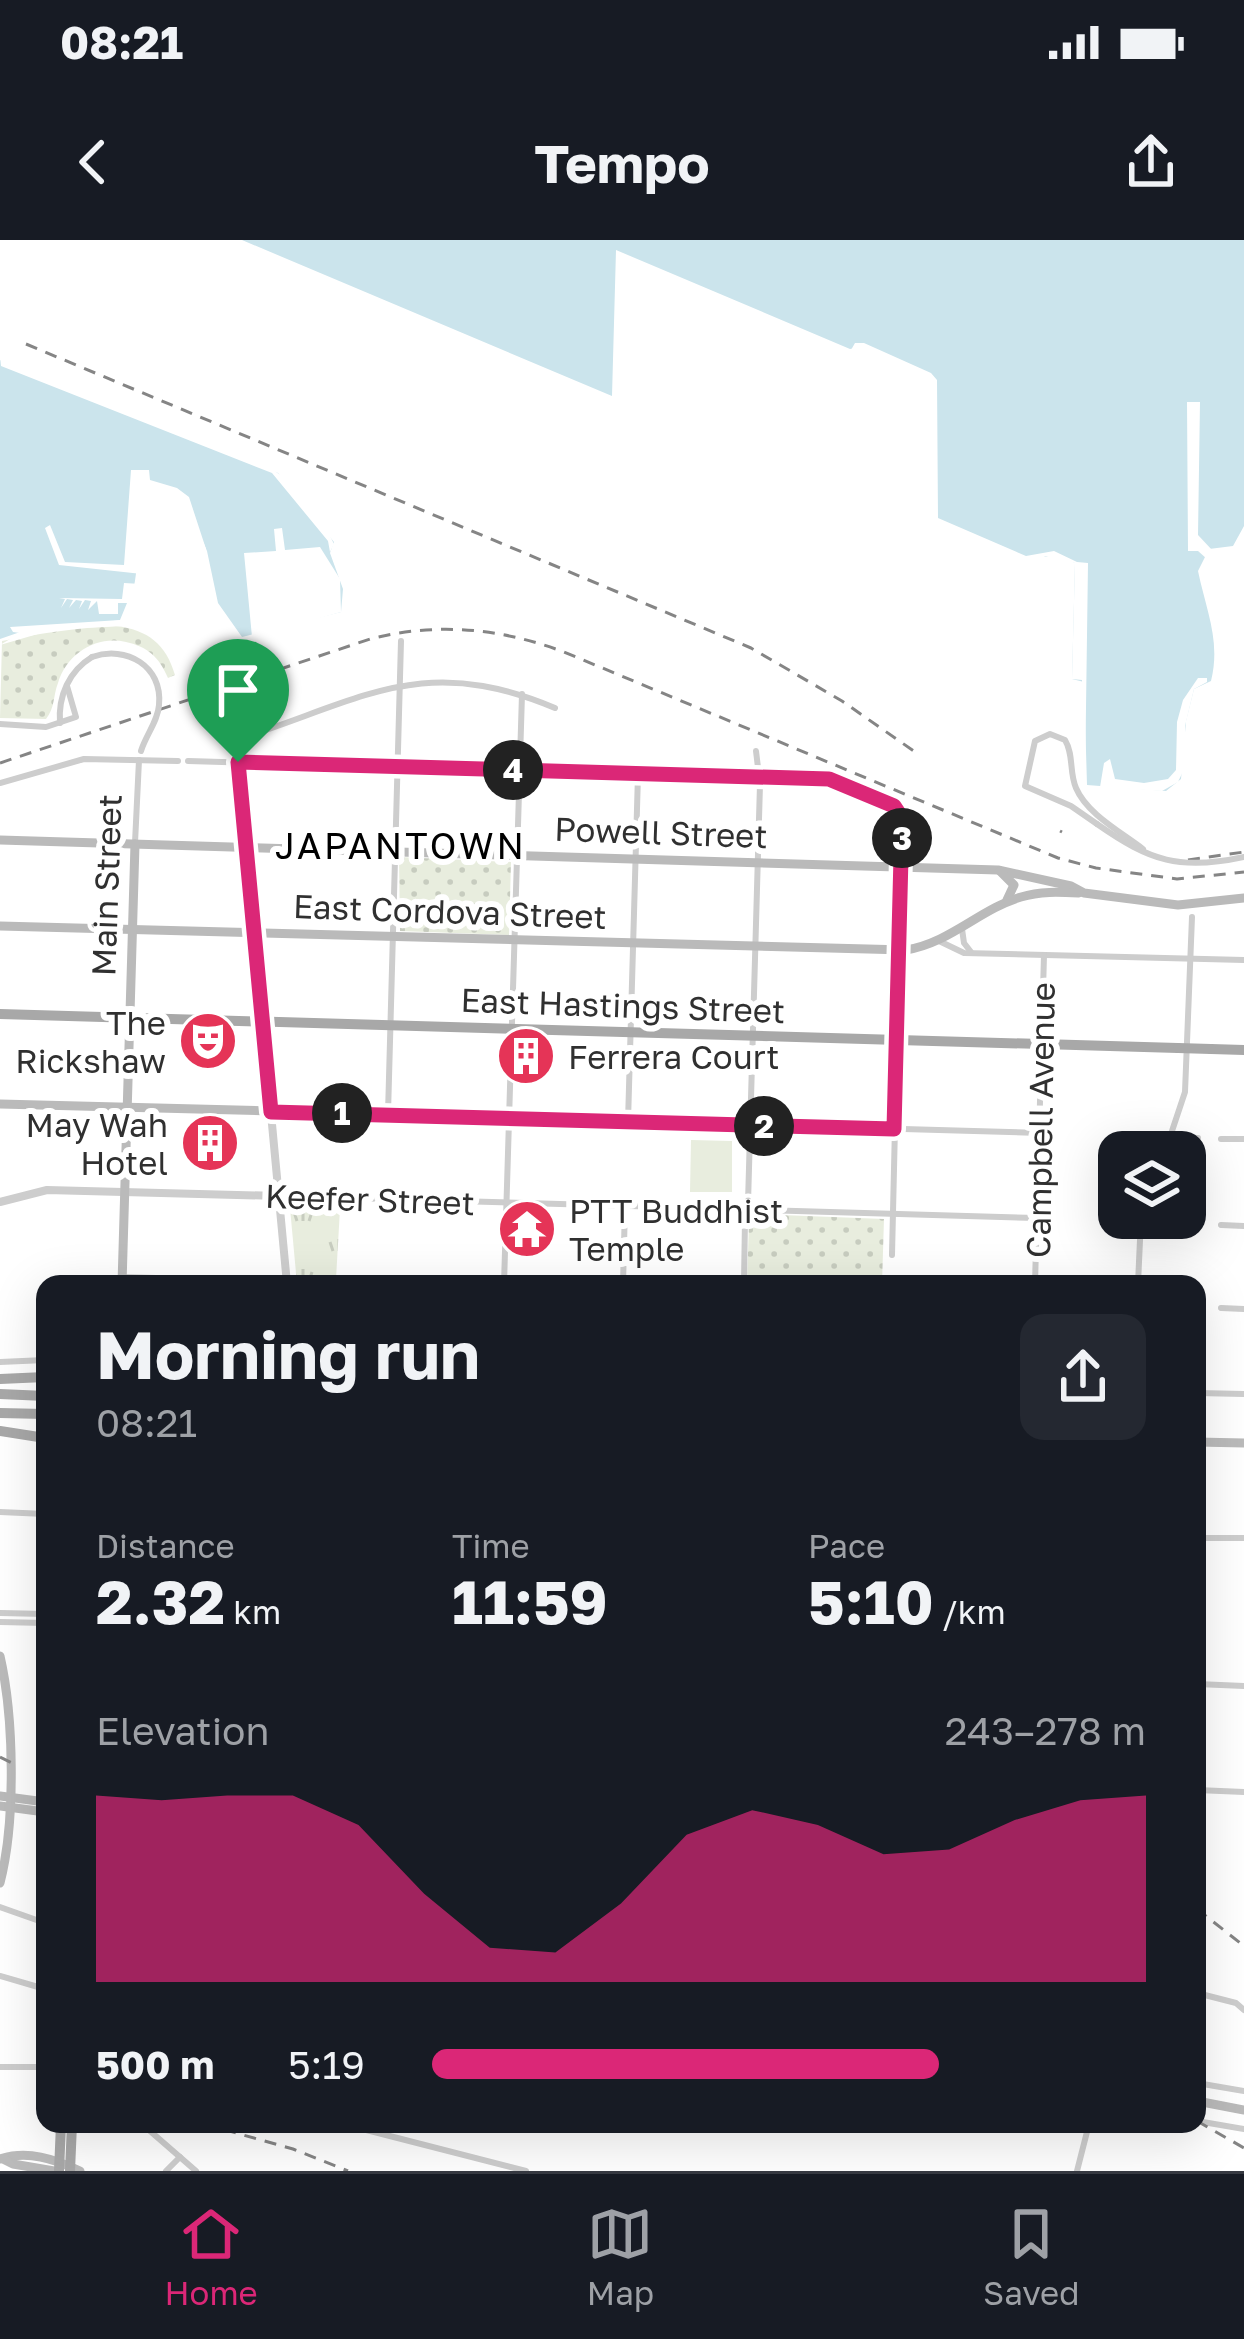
<!DOCTYPE html>
<html lang="en">
<head>
<meta charset="utf-8">
<style>
	:root { --surface:#171b24; --page:#242831; --text:#f1f3f6; --muted:#9ea1a6; --line:#363941; --accent:#db2777 }
	body { margin:0; font-family:"Golos Text",sans-serif; background:var(--page); color:var(--text); height:100vh; display:flex; flex-direction:column; font-size:45px; white-space:nowrap }
	* { box-sizing:border-box; margin:0 }
	p { font-size:39px; color:var(--muted) }
	.icon { flex:none; width:66px; height:66px; fill:none; stroke:currentColor; stroke-width:2; stroke-linecap:round; stroke-linejoin:round }
	.map { position:relative; flex:1; overflow:hidden }
	.drawer { position:absolute; left:36px; top:1035px; width:1170px; height:858px; display:flex; flex-direction:column; background:var(--surface); border-radius:24px; box-shadow:0 12px 48px #0002 }
	.drawer>* { flex:none }
	.controls { position:absolute; left:1098px; top:891px; display:grid; gap:24px }
	.controls a { display:grid; place-items:center; width:108px; height:108px; border-radius:24px; background:var(--surface); box-shadow:0 12px 48px #0002; font-size:60px }
	.pin { position:absolute; display:grid; place-items:center; width:102px; height:102px; color:#fff; margin:-123px -51px; border-radius:50% 50% 50% 0; rotate:-45deg; box-shadow:0 0 12px #0007 }
	.pin .icon { rotate:45deg }
	.km { position:absolute; width:60px; height:60px; margin:-30px; border-radius:50%; background:#222; color:#fff; font-size:33px; line-height:60px; text-align:center }
	.round { display:grid; place-items:center; flex:none; width:126px; height:126px; border-radius:24px; background:var(--page) }
	.overview { display:flex; align-items:center; justify-content:space-between; height:204px; padding:0 60px }
	h1 { font-size:66px; font-weight:700; line-height:90px }
	.metrics { display:grid; grid-template-columns:repeat(3,1fr); gap:18px; height:204px; padding:12px 60px }
	.metrics div { display:grid; align-content:center }
	.metrics b { font-size:60px; font-weight:700 }
	.metrics small { font-size:33px; font-weight:400 }
	.metrics p { font-size:33px }
	.chart { height:336px; padding:24px 60px }
	.chart p { display:flex; justify-content:space-between }
	.chart svg { width:100%; height:216px; margin-top:12px; fill:var(--accent); opacity:.7 }
	ul { padding:0 60px; list-style:none; font-size:39px }
	li { display:grid; grid-template-columns:192px 144px 1fr; align-items:center; height:90px }
	li i { height:30px; border-radius:15px; background:var(--accent) }
	.status { display:flex; justify-content:space-between; align-items:center; height:84px; padding:0 60px; background:var(--surface); direction:ltr }
	.status svg { height:33px; fill:currentColor }
	header { display:flex; justify-content:space-between; align-items:center; height:156px; padding:0 60px; background:var(--surface); font-size:54px; font-weight:700 }
	.tab-bar { display:flex; justify-content:space-around; align-items:center; height:168px; border-top:3px solid var(--line); background:var(--surface); font-size:33px; color:var(--muted) }
	.tab-bar a { display:grid; justify-items:center; gap:6px }
	.tab-bar .selected { color:var(--accent) }
	.map>svg:first-child { display:block }
	.grass { fill:url(#grass-tufts) }
	.park { fill:url(#park-dots) }
	.garden { fill:#e8edde }
	.water { fill:#cbe4ec }
	.pier { fill:#fff }
	.lines { fill:none; stroke-linecap:round; stroke-linejoin:round }
	.minor { stroke:#cdcdcd; stroke-width:6 }
	.tertiary { stroke:#cdcdcd; stroke-width:8 }
	.secondary { stroke:#bababa; stroke-width:9 }
	.primary { stroke:#a8a8a8; stroke-width:10 }
	.rail { stroke:#858585; stroke-width:3; stroke-dasharray:12 9; stroke-linecap:butt }
	.minor-bridge { stroke:#cdcdcd; stroke-width:6 }
	.primary-bridge { stroke:#a8a8a8; stroke-width:10 }
	.route-casing { stroke:#fff; stroke-width:24 }
	.route { stroke:#db2777; stroke-width:15 }
	.labels { text-anchor:middle; dominant-baseline:central; stroke-width:12; stroke-linejoin:round; paint-order:stroke }
	.street-label { font-size:33px; fill:#303030; stroke:#fff }
	.poi-label { font-size:33px; fill:#303030; stroke:#fff; text-anchor:end }
	.neighbourhood-label { font-size:36px; letter-spacing:3px; fill:#000; stroke:#fff }
</style>
</head>
<body>
<div class="status"><b>08:21</b><svg viewBox="0 0 49 12"><path d="M0 12V9h3v3zM5 12V6h3v6zM10 12V3h3v9zM15 12V0h3v12zM26 1h20v11H26zM47 4h2v5h-2z"/></svg></div>
<header><svg class="icon" aria-label="back" viewBox="0 0 24 24"><path d="M15 5l-7 7 7 7"/></svg>Tempo<svg class="icon" aria-label="share" viewBox="0 0 24 24"><path d="M12 15V3M7 8l5-5 5 5M5 13v7h14v-7"/></svg></header>
<div class="map">
<svg width="1244" height="1931" viewBox="0 0 1244 1931">
	<defs>
		<pattern id="grass-tufts" width="24" height="20" patternUnits="userSpaceOnUse" patternTransform="scale(3)"><rect width="24" height="20" fill="#e8edde"/><path d="M3 7l-1-3M5 7V3M7 7l1-3M15 17l-1-3M17 17v-4M19 17l1-3" fill="none" stroke="#c7ccbf"/></pattern>
		<pattern id="park-dots" width="8" height="8" patternUnits="userSpaceOnUse" patternTransform="scale(3)"><rect width="8" height="8" fill="#e8edde"/><path d="M2 2h.1M6 6h.1" fill="none" stroke="#c7ccbf" stroke-width="1.8" stroke-linecap="round"/></pattern>
	</defs>
	<rect width="100%" height="100%" fill="#fff"/>
	<path class="grass" d="M 294,963 L 336,963 L 340,969 L 336,1039 L 325,1039 L 325,1044 L 297,1044 L 290,968 Z"/>
	<g class="park">
		<path d="M 116,386 C 148,390 166,404 175,435 L 168,438 C 159,417 148,407 126,402 C 97,395 67,413 58,443 C 53,456 55,468 46,479 L 0,478 L 2,401 C 41,393 77,388 116,386 Z"/>
		<path d="M 399,617 L 511,622 L 509,695 L 400,691 Z"/>
		<path d="M 743,962 L 757,974 L 884,979 L 882,1044 L 747,1044 L 749,981 L 739,967 Z"/>
	</g>
	<path class="garden" d="M 691,900 L 732,901 L 732,952 L 690,952 Z"/>
	<g class="water">
		<path d="M 242,0 L 1244,0 L 1244,286 L 1233,306 L 1209,309 L 1198,331 C 1206,370 1221,401 1211,441 L 1194,449 L 1186,481 L 1181,539 L 1166,551 L 1087,545 L 1084,442 L 1072,439 L 1075,323 L 1056,315 L 1028,319 L 933,281 L 931,140 L 861,107 L 850,109 L 616,10 L 612,156 Z"/>
		<path d="M 0,120 L 278,233 L 334,302 L 330,313 L 343,349 L 341,372 L 242,397 L 218,363 L 207,311 L 183,254 L 150,244 L 137,253 C 137,295 143,342 122,380 L 23,391 L 0,399 Z"/>
	</g>
	<g class="pier">
		<path d="M 855,103 L 864,103 L 931,133 L 937,140 L 938,278 L 1026,316 L 1054,311 L 1077,322 L 1088,323 L 1085,541 L 1082,440 L 1072,439 L 1075,323 L 1046,316 L 1025,325 L 1015,323 L 929,286 L 925,272 L 926,141 L 851,110 Z"/>
		<path d="M 0,116 L 269,227 L 286,239 L 329,294 L 334,304 L 330,312 L 328,301 L 272,233 L 1,126 Z"/>
		<path d="M 1187,162 L 1200,162 L 1198,295 L 1213,311 L 1207,319 L 1198,311 L 1188,311 Z"/>
		<path d="M 131,230 L 149,230 L 150,240 L 177,248 L 189,257 L 206,309 L 203,310 L 183,258 L 150,248 L 143,255 L 142,334 L 59,325 L 45,288 L 50,285 L 65,322 L 124,325 Z"/>
		<path d="M 282,288 L 285,310 L 320,307 L 340,339 L 341,372 L 252,397 L 244,313 L 276,311 L 274,289 Z"/>
		<path d="M 124,343 L 141,344 L 138,361 L 125,386 L 55,389 L 0,405 L 20,393 L 13,392 L 10,387 L 120,380 L 127,363 L 118,363 L 118,374 L 99,374 L 97,361 L 88,370 L 91,361 L 85,360 L 79,369 L 82,361 L 76,360 L 69,368 L 73,360 L 67,359 L 61,368 L 65,359 L 59,358 L 122,359 Z"/>
		<path d="M 1198,438 L 1207,438 L 1207,442 L 1194,449 L 1185,486 L 1185,527 L 1178,542 L 1162,551 L 1100,547 L 1104,523 L 1110,519 L 1115,539 L 1144,543 L 1168,539 L 1176,530 L 1177,482 L 1183,460 Z"/>
	</g>
	<g class="lines">
		<g class="minor">
			<path d="M 233,454 L 246,606"/>
			<path d="M 60,483 C 58,456 69,431 92,417"/>
			<path d="M 0,484 L 46,487 L 76,477 L 67,446"/>
			<path d="M 236,500 C 363,460 421,412 555,468"/>
			<path d="M 756,511 L 760,544 L 748,963 L 759,970 L 1037,978"/>
			<path d="M 188,521 L 829,539 L 897,568 L 902,585 L 892,1015"/>
			<path d="M 0,543 L 84,519 L 178,521"/>
			<path d="M 1097,584 L 1071,566 L 1025,546 L 1035,501 L 1050,494 L 1065,500 C 1074,515 1069,532 1076,548 C 1087,574 1121,592 1143,609"/>
			<path d="M 135,603 L 139,520"/>
			<path d="M 962,689 L 964,703 L 971,712"/>
			<path d="M 939,701 L 964,713 L 1244,720"/>
			<path d="M 271,871 L 1040,893"/>
			<path d="M 388,874 L 401,401"/>
			<path d="M 628,882 L 638,534"/>
			<path d="M 1172,897 L 1198,898"/>
			<path d="M 1221,899 L 1244,899"/>
			<path d="M 1165,912 L 1185,852 L 1192,677"/>
			<path d="M 279,956 L 733,969 L 745,979 L 744,1044"/>
			<path d="M 1221,985 L 1244,986"/>
			<path d="M 123,1037 L 287,1042"/>
			<path d="M 504,1044 L 522,454"/>
			<path d="M 623,1044 L 625,966"/>
			<path d="M 1035,1044 L 1044,715"/>
			<path d="M 1138,1044 L 1141,978"/>
			<path d="M 1221,1068 L 1244,1069"/>
			<path d="M 0,1122 L 45,1120"/>
			<path d="M 1197,1153 L 1244,1154"/>
			<path d="M 0,1272 L 45,1274"/>
			<path d="M 1197,1298 L 1244,1298"/>
			<path d="M 0,1373 L 45,1374"/>
			<path d="M 0,1382 L 45,1383"/>
			<path d="M 1197,1444 L 1244,1446"/>
			<path d="M 1197,1550 L 1244,1552"/>
			<path d="M 0,1667 L 45,1683"/>
			<path d="M 0,1736 L 45,1749"/>
			<path d="M 1197,1753 L 1236,1763 L 1244,1770"/>
			<path d="M 0,1827 L 45,1827"/>
			<path d="M 1197,1843 L 1244,1851"/>
			<path d="M 1197,1881 L 1244,1889"/>
			<path d="M 142,1884 L 196,1931"/>
			<path d="M 343,1884 L 526,1931"/>
			<path d="M 166,1931 L 180,1917"/>
			<path d="M 1077,1931 L 1089,1884"/>
		</g>
		<g class="tertiary">
			<path d="M 246,607 L 287,1044"/>
			<path d="M 0,962 L 47,950 L 279,956"/>
		</g>
		<g class="secondary">
			<path d="M 0,600 L 998,630 L 1071,646 L 1084,653 L 1178,665 L 1244,658"/>
			<path d="M 1000,631 L 1014,645 L 1007,660"/>
			<path d="M 0,686 L 906,710 C 950,703 980,669 1021,657 C 1040,651 1059,652 1079,653"/>
			<path d="M 0,864 L 271,871"/>
			<path d="M 122,1044 L 135,604"/>
			<path d="M 1197,1202 L 1244,1203"/>
			<path d="M 0,1416 C 14,1477 16,1581 0,1643"/>
			<path d="M 0,1556 L 45,1562"/>
			<path d="M 0,1566 L 45,1572"/>
			<path d="M 1197,1861 L 1244,1870"/>
			<path d="M 0,1919 C 28,1910 54,1919 80,1931"/>
			<path d="M 3,1919 L 13,1924 L 54,1931"/>
		</g>
		<g class="primary">
			<path d="M 0,774 L 1178,808"/>
			<path d="M 1211,809 L 1244,810"/>
			<path d="M 0,1139 L 45,1137"/>
			<path d="M 0,1154 L 45,1156"/>
			<path d="M 0,1173 L 45,1174"/>
			<path d="M 0,1191 L 45,1198"/>
			<path d="M 59,1931 L 61,1884"/>
			<path d="M 70,1931 L 72,1884"/>
		</g>
		<g class="rail">
			<path d="M 26,104 L 751,408 L 842,461 L 918,514"/>
			<path d="M 0,523 L 370,399 C 437,382 500,388 564,412 L 1058,618 L 1096,628 L 1177,639 L 1244,632"/>
			<path d="M 1060,591 L 1062,592"/>
			<path d="M 1188,620 L 1244,612"/>
			<path d="M 0,1517 L 18,1526"/>
			<path d="M 44,1541 L 45,1541"/>
			<path d="M 1197,1669 L 1244,1706"/>
			<path d="M 1197,1881 L 1244,1908"/>
			<path d="M 204,1884 L 293,1909 L 348,1931"/>
		</g>
		<g class="minor-bridge">
			<path d="M 92,417 C 126,405 163,426 159,465 C 158,481 146,495 141,511"/>
			<path d="M 1097,584 C 1150,621 1180,631 1244,617"/>
		</g>
		<path class="primary-bridge" d="M 1178,808 L 1211,809"/>
	</g>
	<g class="lines">
		<defs>
			<path id="route" d="M 238,522 L 829,539 L 894,566 L 902,578 L 894,889 L 271,872 Z"/>
		</defs>
		<use href="#route" class="route-casing"/>
		<use href="#route" class="route"/>
	</g>
	<defs>
		<symbol id="theatre-disc" viewBox="-11 -11 22 22"><circle r="9.5" fill="#e53457" stroke="#fff"/><path d="M-5-5.5Q0-4 5-5.5V0Q5 5 0 6Q-5 5-5 0ZM-3.3-2.5H-1v1.5H-3.3ZM1-2.5H3.3v1.5H1ZM-2.8 1Q0 5.5 2.8 1Z" fill="#fff"/></symbol>
		<symbol id="building-disc" viewBox="-11 -11 22 22"><circle r="9.5" fill="#e53457" stroke="#fff"/><path d="M-4-6H4V6H1V3H-1V6H-4ZM-2.5-4.3h1.7v1.8h-1.7ZM.8-4.3h1.7v1.8H.8ZM-2.5-1h1.7V.8h-1.7ZM.8-1h1.7V.8H.8Z" fill="#fff"/></symbol>
		<symbol id="temple-disc" viewBox="-11 -11 22 22"><circle r="9.5" fill="#e53457" stroke="#fff"/><path d="M0-6L5-2H3V0L6.5 2.5H4V6H1.5V3h-3V6H-4V2.5H-6.5L-3 0V-2H-5Z" fill="#fff"/></symbol>
	</defs>
	<g fill-rule="evenodd">
		<use href="#theatre-disc" x="175" y="768" width="66" height="66"/>
		<use href="#building-disc" x="493" y="783" width="66" height="66"/>
		<use href="#building-disc" x="177" y="870" width="66" height="66"/>
		<use href="#temple-disc" x="494" y="956" width="66" height="66"/>
	</g>
	<g class="labels">
		<g class="street-label">
			<text transform="translate(661 592) rotate(2)">Powell Street</text>
			<text transform="translate(106 645) rotate(-88)">Main Street</text>
			<text transform="translate(450 671) rotate(2)">East Cordova Street</text>
			<text transform="translate(623 765) rotate(2)">East Hastings Street</text>
			<text transform="translate(1040 880) rotate(-89)">Campbell Avenue</text>
			<text transform="translate(370 959) rotate(2)">Keefer Street</text>
		</g>
		<g class="poi-label">
			<text x="166" y="782">The<tspan x="166" dy="38">Rickshaw</tspan></text>
			<text x="568" y="816" text-anchor="start">Ferrera Court</text>
			<text x="168" y="884">May Wah<tspan x="168" dy="38">Hotel</tspan></text>
			<text x="569" y="970" text-anchor="start">PTT Buddhist<tspan x="569" dy="38">Temple</tspan></text>
		</g>
		<g class="neighbourhood-label">
			<text x="401" y="605">JAPANTOWN</text>
		</g>
	</g>
</svg>
<div class="controls">
<a><svg class="icon" aria-label="layers" viewBox="0 0 24 24"><path d="M12 4l9 5-9 5-9-5zM3 14l9 5 9-5"/></svg></a>
</div>
<div class="pin" style="left:238px;top:522px;background:#1e9e55"><svg class="icon" aria-label="arrive" viewBox="0 0 24 24"><path d="M6 21V4h12l-3 4 3 4H6"/></svg></div>
<b class="km" style="left:342px;top:873px">1</b>
<b class="km" style="left:764px;top:886px">2</b>
<b class="km" style="left:902px;top:598px">3</b>
<b class="km" style="left:513px;top:530px">4</b>
<section class="drawer">
<div class="overview"><div><h1>Morning run</h1><p>08:21</p></div><a class="round"><svg class="icon" aria-label="share" viewBox="0 0 24 24"><path d="M12 15V3M7 8l5-5 5 5M5 13v7h14v-7"/></svg></a></div>
<div class="metrics">
<div><p>Distance</p><b>2.32<small> km</small></b></div>
<div><p>Time</p><b>11:59</b></div>
<div><p>Pace</p><b>5:10<small> /km</small></b></div>
</div>
<div class="chart"><p><span>Elevation</span>243–278 m</p>
<svg viewBox="0 0 160 44" preserveAspectRatio="none"><path d="M0 44V6L10 7L20 6L30 6L40 12L50 26L60 37L70 38L80 28L90 14L100 9L110 12L120 18L130 17L140 11L150 7L160 6V44z"/></svg>
</div>
<ul>
<li><b>500 m</b>5:19<i style="width:71%"></i></li>
</ul>
</section>
</div>
<nav class="tab-bar">
<a class="selected"><svg class="icon" aria-label="home" viewBox="0 0 24 24"><path d="M3 11l9-7 9 7M6 9v11h12V9"/></svg>Home</a>
<a><svg class="icon" aria-label="map" viewBox="0 0 24 24"><path d="M3 6l6-2 6 2 6-2v14l-6 2-6-2-6 2zM9 4v14M15 6v14"/></svg>Map</a>
<a><svg class="icon" aria-label="saved" viewBox="0 0 24 24"><path d="M7 4h10v16l-5-4-5 4z"/></svg>Saved</a>
</nav>
</body>
</html>
